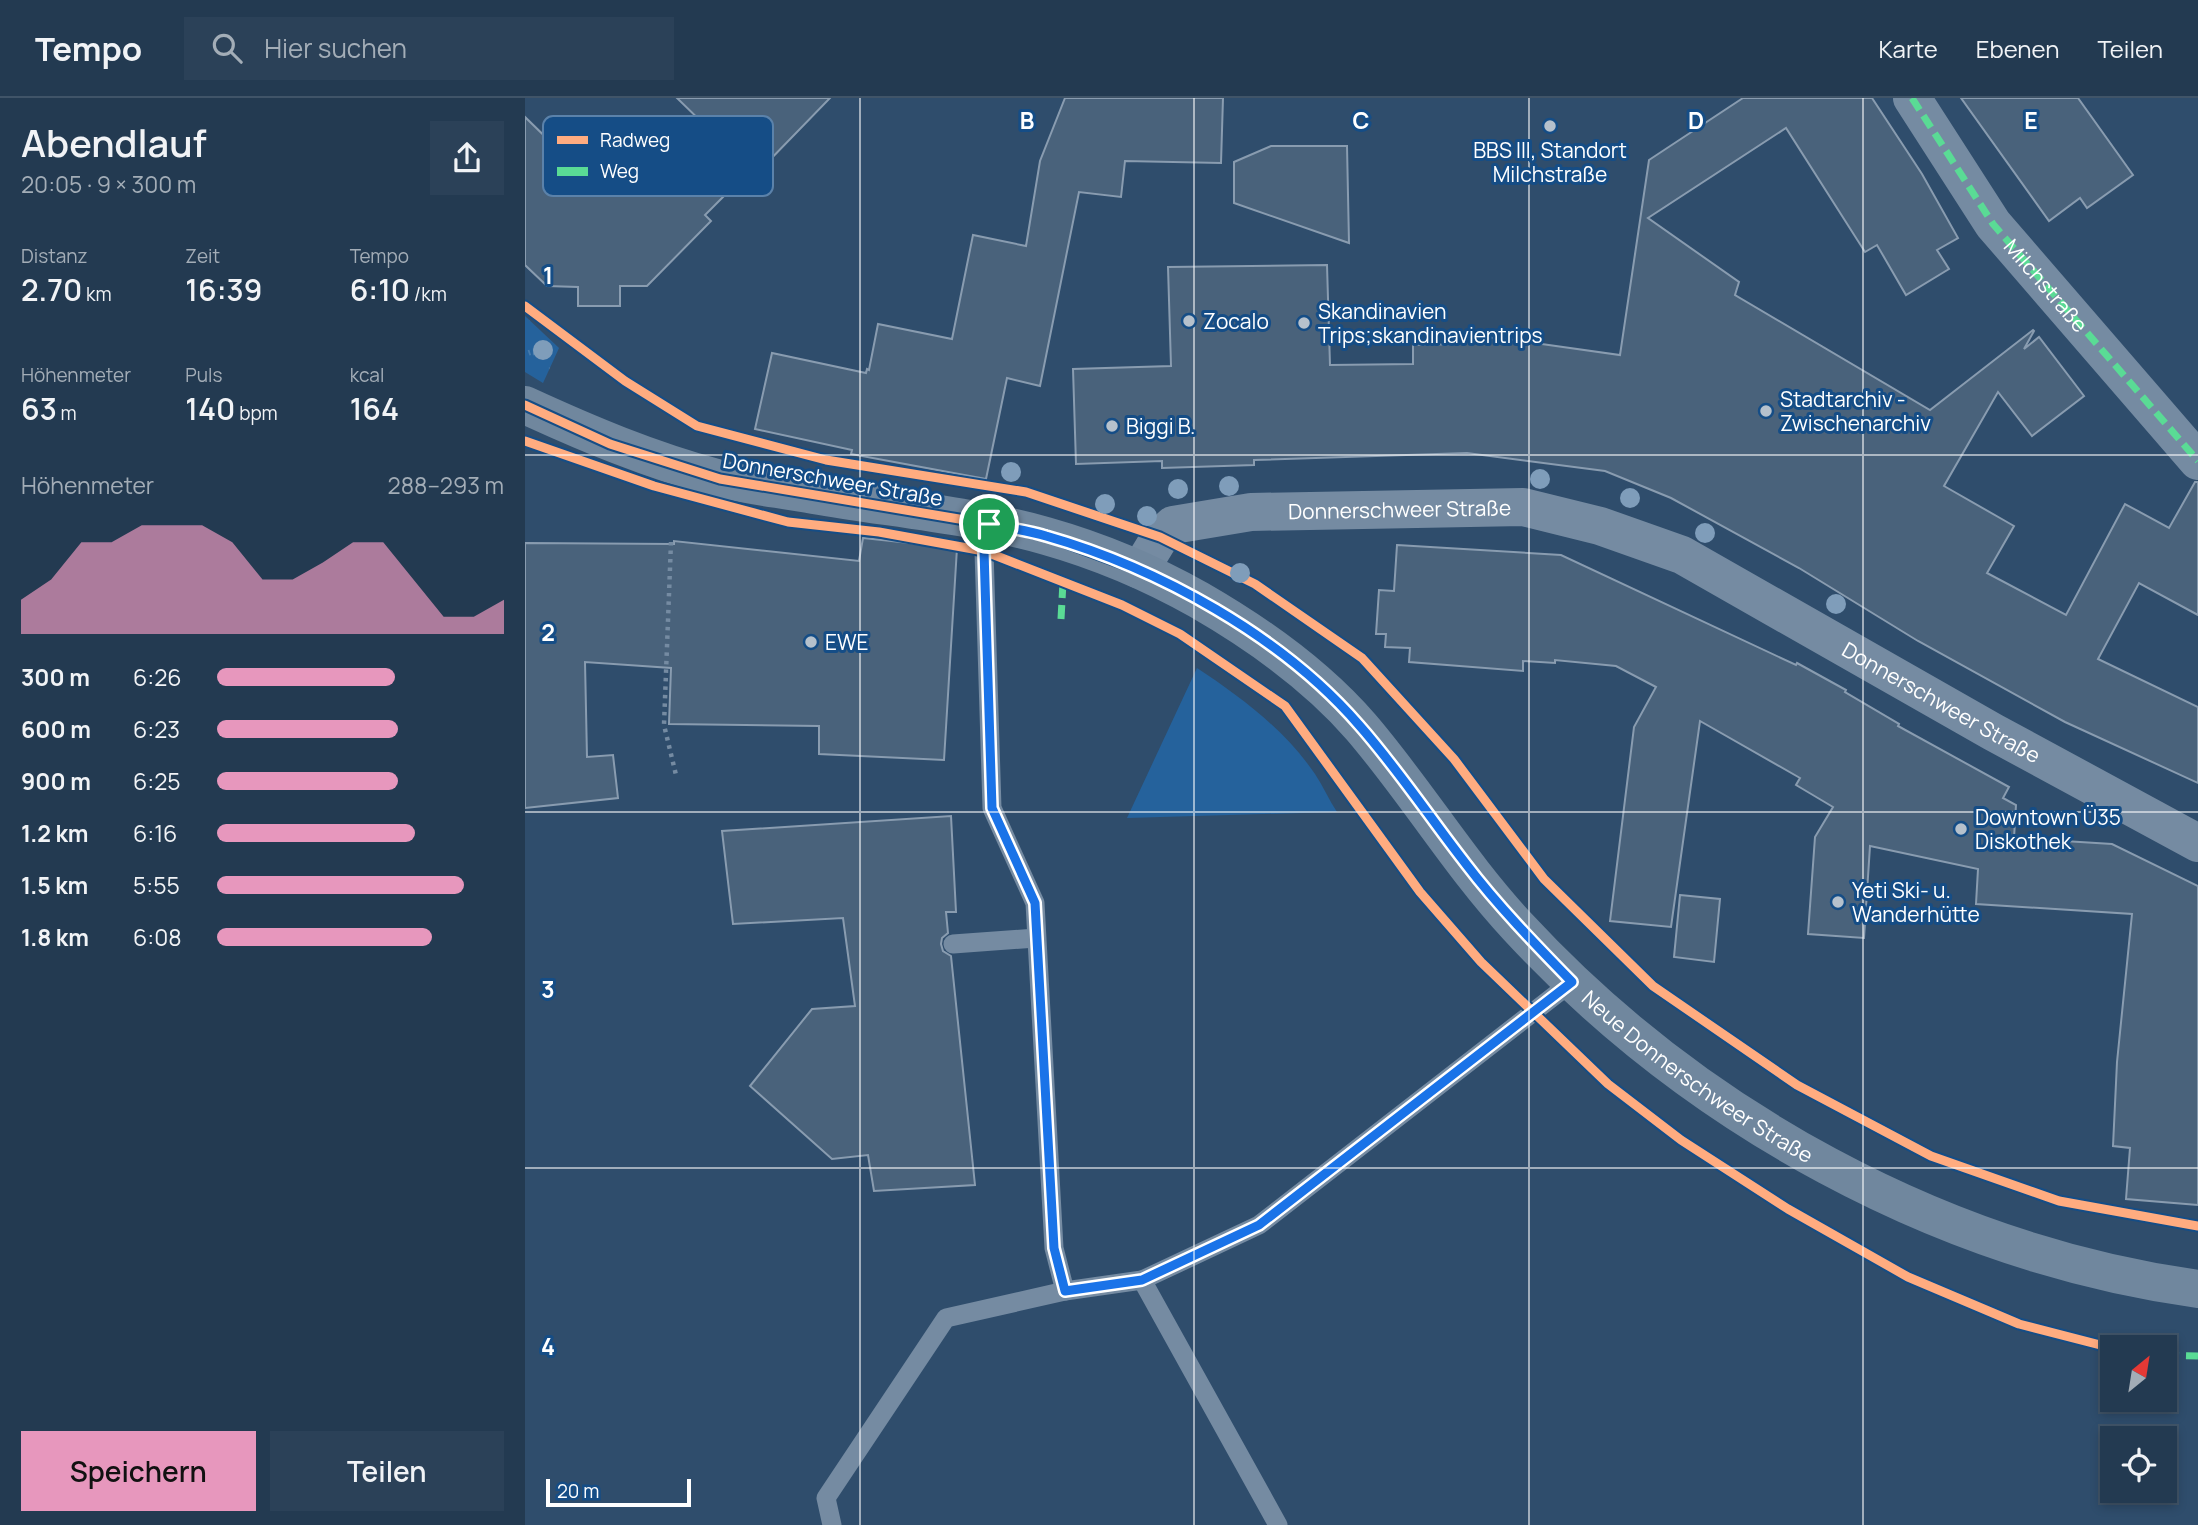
<!DOCTYPE html>
<html lang="de">
<head>
<meta charset="utf-8">
<style>
	:root { --surface:#233a51; --page:#2b4158; --text:#f1f3f6; --muted:#a3adb7; --line:#405468; --accent:#e797bd }
	body { margin:0; font-family:Manrope,sans-serif; background:var(--page); color:var(--text); height:100vh; display:flex; flex-direction:column; font-size:26px; white-space:nowrap }
	* { box-sizing:border-box; margin:0 }
	p { font-size:23px; color:var(--muted) }
	.icon { flex:none; width:38px; height:38px; fill:none; stroke:currentColor; stroke-width:2; stroke-linecap:round; stroke-linejoin:round }
	.map { position:relative; flex:1; overflow:hidden }
	.sheet { display:flex; flex-direction:column; background:var(--surface); width:525px }
	.sheet>* { flex:none }
	.needle { width:46px; rotate:30deg }
	.buttons { position:absolute; left:1575px; top:1237px; display:grid; gap:14px }
	.buttons a { display:grid; place-items:center; width:77px; height:77px; border-radius:0px; background:var(--surface); box-shadow:0 4px 10px #0003,0 0 0 2px var(--line); font-size:35px }
	.scale { position:absolute; left:21px; bottom:18px; width:145px; box-sizing:border-box; padding-left:7px; border:4px solid #fff; border-top:0; font-size:19px; line-height:24px; white-space:nowrap; color:#fff; -webkit-text-stroke:5px #154d86; paint-order:stroke }
	.pin { position:absolute; display:grid; place-items:center; width:60px; height:60px; color:#fff; margin:-30px; border:4px solid #fff; border-radius:50%; box-shadow:0 2px 7px #0007 }
	.round { display:grid; place-items:center; flex:none; width:74px; height:74px; border-radius:0px; background:var(--page) }
	.head { display:flex; align-items:center; justify-content:space-between; height:119px; padding:0 21px }
	h1 { font-size:38px; font-weight:600; line-height:52px }
	.figures { display:grid; grid-template-columns:repeat(3,1fr); gap:10px; height:119px; padding:7px 21px }
	.figures div { display:grid; align-content:center }
	.figures b { font-size:30px; font-weight:600 }
	.figures small { font-size:19px; font-weight:400 }
	.figures p { font-size:19px }
	.chart { height:196px; padding:14px 21px }
	.chart p { display:flex; justify-content:space-between }
	.chart svg { width:100%; height:126px; margin-top:7px; fill:var(--accent); opacity:.7 }
	.primary-button { display:flex; gap:14px; margin-top:auto; padding:14px 21px }
	.primary-button a { flex:1; height:80px; border-radius:0px; background:var(--accent); color:#111; font-size:28px; font-weight:600; line-height:80px; text-align:center }
	.primary-button a+a { background:var(--page); color:var(--text) }
	ul { padding:0 21px; list-style:none; font-size:23px }
	li { display:grid; grid-template-columns:112px 84px 1fr; align-items:center; height:52px }
	li i { height:18px; border-radius:9px; background:var(--accent) }
	header { display:flex; align-items:center; gap:42px; box-sizing:border-box; height:98px; padding:0 35px; background:var(--surface); border-bottom:2px solid var(--line) }
	header strong { font-size:33px }
	nav { display:flex; gap:38px; margin-inline-start:auto; font-size:24px }
	.search { width:490px; height:63px; background:var(--page); display:flex; align-items:center; gap:18px; box-sizing:border-box; padding:0 24px; border-radius:0px; color:var(--muted); font-size:26px }
	main { display:flex; flex:1; min-height:0 }
	.map>svg:first-child { display:block }
	.grass { fill:url(#grass-tufts) }
	.garden { fill:#25629c }
	.building { fill:#49627b; stroke:#899cb0; stroke-width:2 }
	.lines { fill:none; stroke-linecap:round; stroke-linejoin:round }
	.path { stroke:#758ba2; stroke-width:4.5; stroke-dasharray:3.5 5; stroke-linecap:butt }
	.service { stroke:#758ba2; stroke-width:19 }
	.minor { stroke:#758ba2; stroke-width:38 }
	.secondary { stroke:#70879e; stroke-width:38 }
	.quiet { stroke:#5adb95; stroke-width:7; stroke-dasharray:14 7; stroke-linecap:butt }
	.cycleway-casing { stroke:#154d86; stroke-width:13 }
	.cycleway { stroke:#ffac80; stroke-width:9 }
	.tree { fill:#7f9dba }
	.route-casing { stroke:#fff; stroke-width:14 }
	.route { stroke:#1a73e8; stroke-width:9 }
	.grid { fill:none; stroke:#fff; stroke-width:2; stroke-opacity:0.55 }
	.poi-dot { fill:#b6c1cc; stroke:#154d86; stroke-width:2.5 }
	.labels { text-anchor:middle; dominant-baseline:central; stroke-width:6; stroke-linejoin:round; paint-order:stroke }
	.poi-label { font-size:21px; fill:#fff; stroke:#154d86; text-anchor:start }
	.street-label { font-size:21px; fill:#fff; stroke:#154d86 }
	.key { fill:#154d86; stroke:#5b82aa; stroke-width:2 }
	.key-label { font-size:19px; fill:#fff }
	.grid-label { font-size:23px; text-anchor:middle; font-weight:bold; fill:#fff; stroke:#154d86; stroke-width:6; stroke-linejoin:round; paint-order:stroke }
</style>
</head>
<body>
<header>
<strong>Tempo</strong>
<div class="search"><svg class="icon" aria-label="search" viewBox="0 0 24 24"><circle cx="10" cy="10" r="6"/><path d="M15 15l6 6"/></svg>Hier suchen</div>
<nav><a>Karte</a><a>Ebenen</a><a>Teilen</a></nav>
</header>
<main>
<section class="sheet">
<div class="head"><div><h1>Abendlauf</h1><p>20:05 · 9 × 300 m</p></div><a class="round"><svg class="icon" aria-label="share" viewBox="0 0 24 24"><path d="M12 15V3M7 8l5-5 5 5M5 13v7h14v-7"/></svg></a></div>
<div class="figures">
<div><p>Distanz</p><b>2.70<small> km</small></b></div>
<div><p>Zeit</p><b>16:39</b></div>
<div><p>Tempo</p><b>6:10<small> /km</small></b></div>
</div>
<div class="figures">
<div><p>Höhenmeter</p><b>63<small> m</small></b></div>
<div><p>Puls</p><b>140<small> bpm</small></b></div>
<div><p>kcal</p><b>164</b></div>
</div>
<div class="chart"><p><span>Höhenmeter</span>288–293 m</p>
<svg viewBox="0 0 160 44" preserveAspectRatio="none"><path d="M0 44V32L10 25L20 12L30 12L40 6L50 6L60 6L70 12L80 25L90 25L100 19L110 12L120 12L130 25L140 38L150 38L160 32V44z"/></svg>
</div>
<ul>
<li><b>300 m</b>6:26<i style="width:62%"></i></li>
<li><b>600 m</b>6:23<i style="width:63%"></i></li>
<li><b>900 m</b>6:25<i style="width:63%"></i></li>
<li><b>1.2 km</b>6:16<i style="width:69%"></i></li>
<li><b>1.5 km</b>5:55<i style="width:86%"></i></li>
<li><b>1.8 km</b>6:08<i style="width:75%"></i></li>
</ul>
<div class="primary-button"><a>Speichern</a><a>Teilen</a></div>
</section>
<div class="map">
<svg width="1673" height="1427" viewBox="0 0 1673 1427">
	<defs>
		<pattern id="grass-tufts" width="24" height="20" patternUnits="userSpaceOnUse" patternTransform="scale(1.75)"><rect width="24" height="20" fill="#25629c"/><path d="M3 7l-1-3M5 7V3M7 7l1-3M15 17l-1-3M17 17v-4M19 17l1-3" fill="none" stroke="#467aab"/></pattern>
	</defs>
	<rect width="100%" height="100%" fill="#2f4d6c"/>
	<path class="grass" d="M 0,218 L 34,250 L 18,285 L 0,274 Z"/>
	<path class="garden" d="M 672,570 C 716,599 760,632 790,676 C 798,688 804,702 812,714 L 602,720 Z"/>
	<g class="building">
		<path d="M 152,0 L 305,0 L 235,72 L 230,67 L 180,117 L 186,123 L 122,188 L 95,188 L 95,208 L 53,208 L 53,189 L 22,188 L 0,167 L 0,19 L 38,56 L 57,36 L 184,31 Z"/>
		<path d="M 540,0 L 698,0 L 696,65 L 600,63 L 596,99 L 554,94 L 515,288 L 482,280 L 461,381 L 326,356 L 327,352 L 230,331 L 247,255 L 341,275 L 342,271 L 344,272 L 353,226 L 427,241 L 448,137 L 501,148 L 515,63 Z"/>
		<path d="M 1218,0 L 1347,0 L 1397,76 L 1433,140 L 1412,152 L 1424,171 L 1381,197 L 1352,147 L 1340,154 L 1261,30 L 1123,120 L 1214,184 L 1210,197 L 1405,312 L 1508,232 L 1509,233 L 1499,251 L 1514,239 L 1559,298 L 1507,338 L 1473,294 L 1419,388 L 1489,428 L 1462,475 L 1541,517 L 1600,406 L 1644,430 L 1670,384 L 1673,384 L 1673,517 L 1614,485 L 1573,561 L 1673,609 L 1673,685 L 1540,624 L 1393,543 L 1274,470 L 1146,400 L 1080,373 L 942,355 L 729,362 L 729,367 L 637,370 L 637,363 L 551,366 L 548,271 L 646,268 L 643,169 L 802,167 L 805,267 L 888,266 L 888,247 L 932,246 L 933,237 L 982,241 L 1095,257 L 1124,62 Z"/>
		<path d="M 1436,0 L 1553,0 L 1608,77 L 1562,110 L 1555,100 L 1524,123 Z"/>
		<path d="M 746,48 L 822,48 L 824,145 L 709,105 L 709,64 Z"/>
		<path d="M 338,440 L 432,450 L 419,662 L 294,656 L 294,628 L 144,626 L 146,570 L 60,564 L 62,659 L 88,657 L 93,700 L 0,710 L 0,445 L 149,446 L 149,443 L 334,463 Z"/>
		<path d="M 872,447 L 1036,457 L 1271,567 L 1272,565 L 1321,592 L 1320,594 L 1374,626 L 1373,628 L 1484,689 L 1478,700 L 1491,707 L 1489,740 L 1587,746 L 1673,788 L 1673,1107 L 1601,1101 L 1605,1050 L 1588,1048 L 1592,964 L 1607,816 L 1451,806 L 1453,771 L 1345,748 L 1339,840 L 1283,836 L 1290,739 L 1308,709 L 1271,687 L 1275,680 L 1175,623 L 1146,829 L 1085,823 L 1109,629 L 1131,589 L 1091,568 L 1030,562 L 1030,565 L 998,563 L 998,573 L 884,564 L 885,550 L 860,549 L 861,536 L 851,536 L 854,492 L 869,493 Z"/>
		<path d="M 426,718 L 431,814 L 421,814 L 423,835 L 417,840 L 416,846 L 418,853 L 426,858 L 450,1087 L 349,1093 L 343,1057 L 307,1061 L 225,988 L 287,911 L 330,908 L 318,820 L 208,826 L 197,733 Z"/>
		<path d="M 1155,797 L 1195,801 L 1189,864 L 1149,859 Z"/>
	</g>
	<g class="lines">
		<path class="path" d="M 146,444 L 139,627 L 151,677"/>
		<g class="service">
			<path d="M 464,426 L 459,453 L 467,710 L 510,805 L 529,1150 L 540,1193"/>
			<path d="M 428,846 L 511,840"/>
			<path d="M 617,1182 L 734,1127 L 1047,884"/>
			<path d="M 307,1427 L 301,1400 L 421,1220 L 540,1193 L 617,1182 L 753,1427"/>
		</g>
		<g class="minor">
			<path id="s1" d="M 1387,0 L 1468,126 L 1673,363"/>
			<path id="s2" d="M 615,472 L 635,439 L 648,427 L 726,414 L 998,409 L 1075,428 L 1157,457 L 1468,634 L 1673,745"/>
		</g>
		<path class="secondary" id="s3" d="M 0,307 C 63,336 125,362 192,380 C 224,388 257,391 289,397 C 364,410 447,417 521,438 C 574,453 626,475 674,502 C 733,536 791,577 836,629 C 891,693 935,767 993,829 C 1169,1019 1416,1155 1673,1191"/>
		<g class="quiet">
			<path d="M 1387,0 L 1468,126 L 1673,363"/>
			<path d="M 536,521 L 538,484"/>
			<path d="M 1640,1257 L 1673,1258"/>
		</g>
		<defs>
			<g id="cycleway">
				<path d="M 0,208 L 100,283 L 172,328 L 301,362 L 501,394 L 635,439 L 730,486 L 837,560 L 929,661 L 1019,781 L 1128,888 L 1272,987 L 1406,1058 L 1534,1103 L 1673,1128"/>
				<path d="M 0,307 L 85,346 L 195,381 L 464,426 L 520,437 L 615,472"/>
				<path d="M 0,343 L 129,388 L 263,424 L 354,434 L 459,453 L 597,507 L 655,536 L 760,608 L 895,794 L 956,864 L 1083,986 L 1156,1042 L 1263,1111 L 1383,1179 L 1494,1226 L 1587,1250"/>
			</g>
		</defs>
		<use href="#cycleway" class="cycleway-casing"/>
		<use href="#cycleway" class="cycleway"/>
	</g>
	<g class="tree">
		<circle cx="18" cy="252" r="10"/>
		<circle cx="486" cy="374" r="10"/>
		<circle cx="1015" cy="381" r="10"/>
		<circle cx="704" cy="388" r="10"/>
		<circle cx="653" cy="391" r="10"/>
		<circle cx="1105" cy="400" r="10"/>
		<circle cx="580" cy="406" r="10"/>
		<circle cx="622" cy="418" r="10"/>
		<circle cx="1180" cy="435" r="10"/>
		<circle cx="715" cy="475" r="10"/>
		<circle cx="1311" cy="506" r="10"/>
	</g>
	<g class="lines">
		<defs>
			<path id="route" d="M 464,426 C 482,430 502,432 521,438 C 633,470 757,538 834,627 C 873,671 905,720 941,766 C 973,808 1010,846 1047,884 L 734,1127 L 617,1182 L 540,1193 L 529,1150 L 510,805 L 467,710 L 459,453 Z"/>
		</defs>
		<use href="#route" class="route-casing"/>
		<use href="#route" class="route"/>
	</g>
	<path class="grid" d="M 335,0 L 335,1427M 669,0 L 669,1427M 1004,0 L 1004,1427M 1338,0 L 1338,1427M 0,357 L 1673,357M 0,714 L 1673,714M 0,1070 L 1673,1070"/>
	<g class="poi-dot">
		<circle cx="1025" cy="28" r="7"/>
		<circle cx="664" cy="223" r="7"/>
		<circle cx="779" cy="225" r="7"/>
		<circle cx="1241" cy="313" r="7"/>
		<circle cx="587" cy="328" r="7"/>
		<circle cx="286" cy="544" r="7"/>
		<circle cx="1436" cy="731" r="7"/>
		<circle cx="1313" cy="804" r="7"/>
	</g>
	<g class="labels">
		<g class="poi-label">
			<text x="1025" y="52" text-anchor="middle">BBS III, Standort<tspan x="1025" dy="24">Milchstraße</tspan></text>
			<text x="793" y="213">Skandinavien<tspan x="793" dy="24">Trips;skandinavientrips</tspan></text>
			<text x="678" y="223">Zocalo</text>
			<text x="1255" y="301">Stadtarchiv -<tspan x="1255" dy="24">Zwischenarchiv</tspan></text>
			<text x="601" y="328">Biggi B.</text>
			<text x="300" y="544">EWE</text>
			<text x="1450" y="719">Downtown Ü35<tspan x="1450" dy="24">Diskothek</tspan></text>
			<text x="1327" y="792">Yeti Ski- u.<tspan x="1327" dy="24">Wanderhütte</tspan></text>
		</g>
		<g class="street-label">
			<text stroke="none"><textPath href="#s1" startOffset="231">Milchstraße</textPath></text>
			<text transform="translate(308 381) rotate(10)">Donnerschweer Straße</text>
			<text stroke="none"><textPath href="#s2" startOffset="284">Donnerschweer Straße</textPath></text>
			<text stroke="none"><textPath href="#s2" startOffset="872">Donnerschweer Straße</textPath></text>
			<text stroke="none"><textPath href="#s3" startOffset="1402">Neue Donnerschweer Straße</textPath></text>
		</g>
	</g>
	<rect x="18" y="18" width="230" height="80" rx="10" class="key"/>
	<rect x="32" y="38" width="31" height="8" fill="#ffac80"/>
	<rect x="32" y="69" width="31" height="9" fill="#5adb95"/>
	<g class="key-label">
		<text x="75" y="49">Radweg</text>
		<text x="75" y="80">Weg</text>
	</g>
	<g class="grid-label">
		<text x="502" y="31">B</text>
		<text x="836" y="31">C</text>
		<text x="1171" y="31">D</text>
		<text x="1506" y="31">E</text>
		<text x="23" y="186">1</text>
		<text x="23" y="543">2</text>
		<text x="23" y="900">3</text>
		<text x="23" y="1257">4</text>
	</g>
</svg>
<div class="buttons">
<a><svg class="needle" viewBox="-14 -14 28 28"><path d="M0-13l5 13h-10z" fill="#e53935"/><path d="M0 13l5-13h-10z" fill="#a3adb7"/></svg></a>
<a><svg class="icon" aria-label="locate" viewBox="0 0 24 24"><circle cx="12" cy="12" r="6"/><path d="M12 2v4M12 18v4M2 12h4M18 12h4"/></svg></a>
</div>
<div class="scale">20 m</div>
<div class="pin" style="left:464px;top:426px;background:#1e9e55"><svg class="icon" aria-label="arrive" viewBox="0 0 24 24"><path d="M6 21V4h12l-3 4 3 4H6"/></svg></div>
</div>
</main>
</body>
</html>
